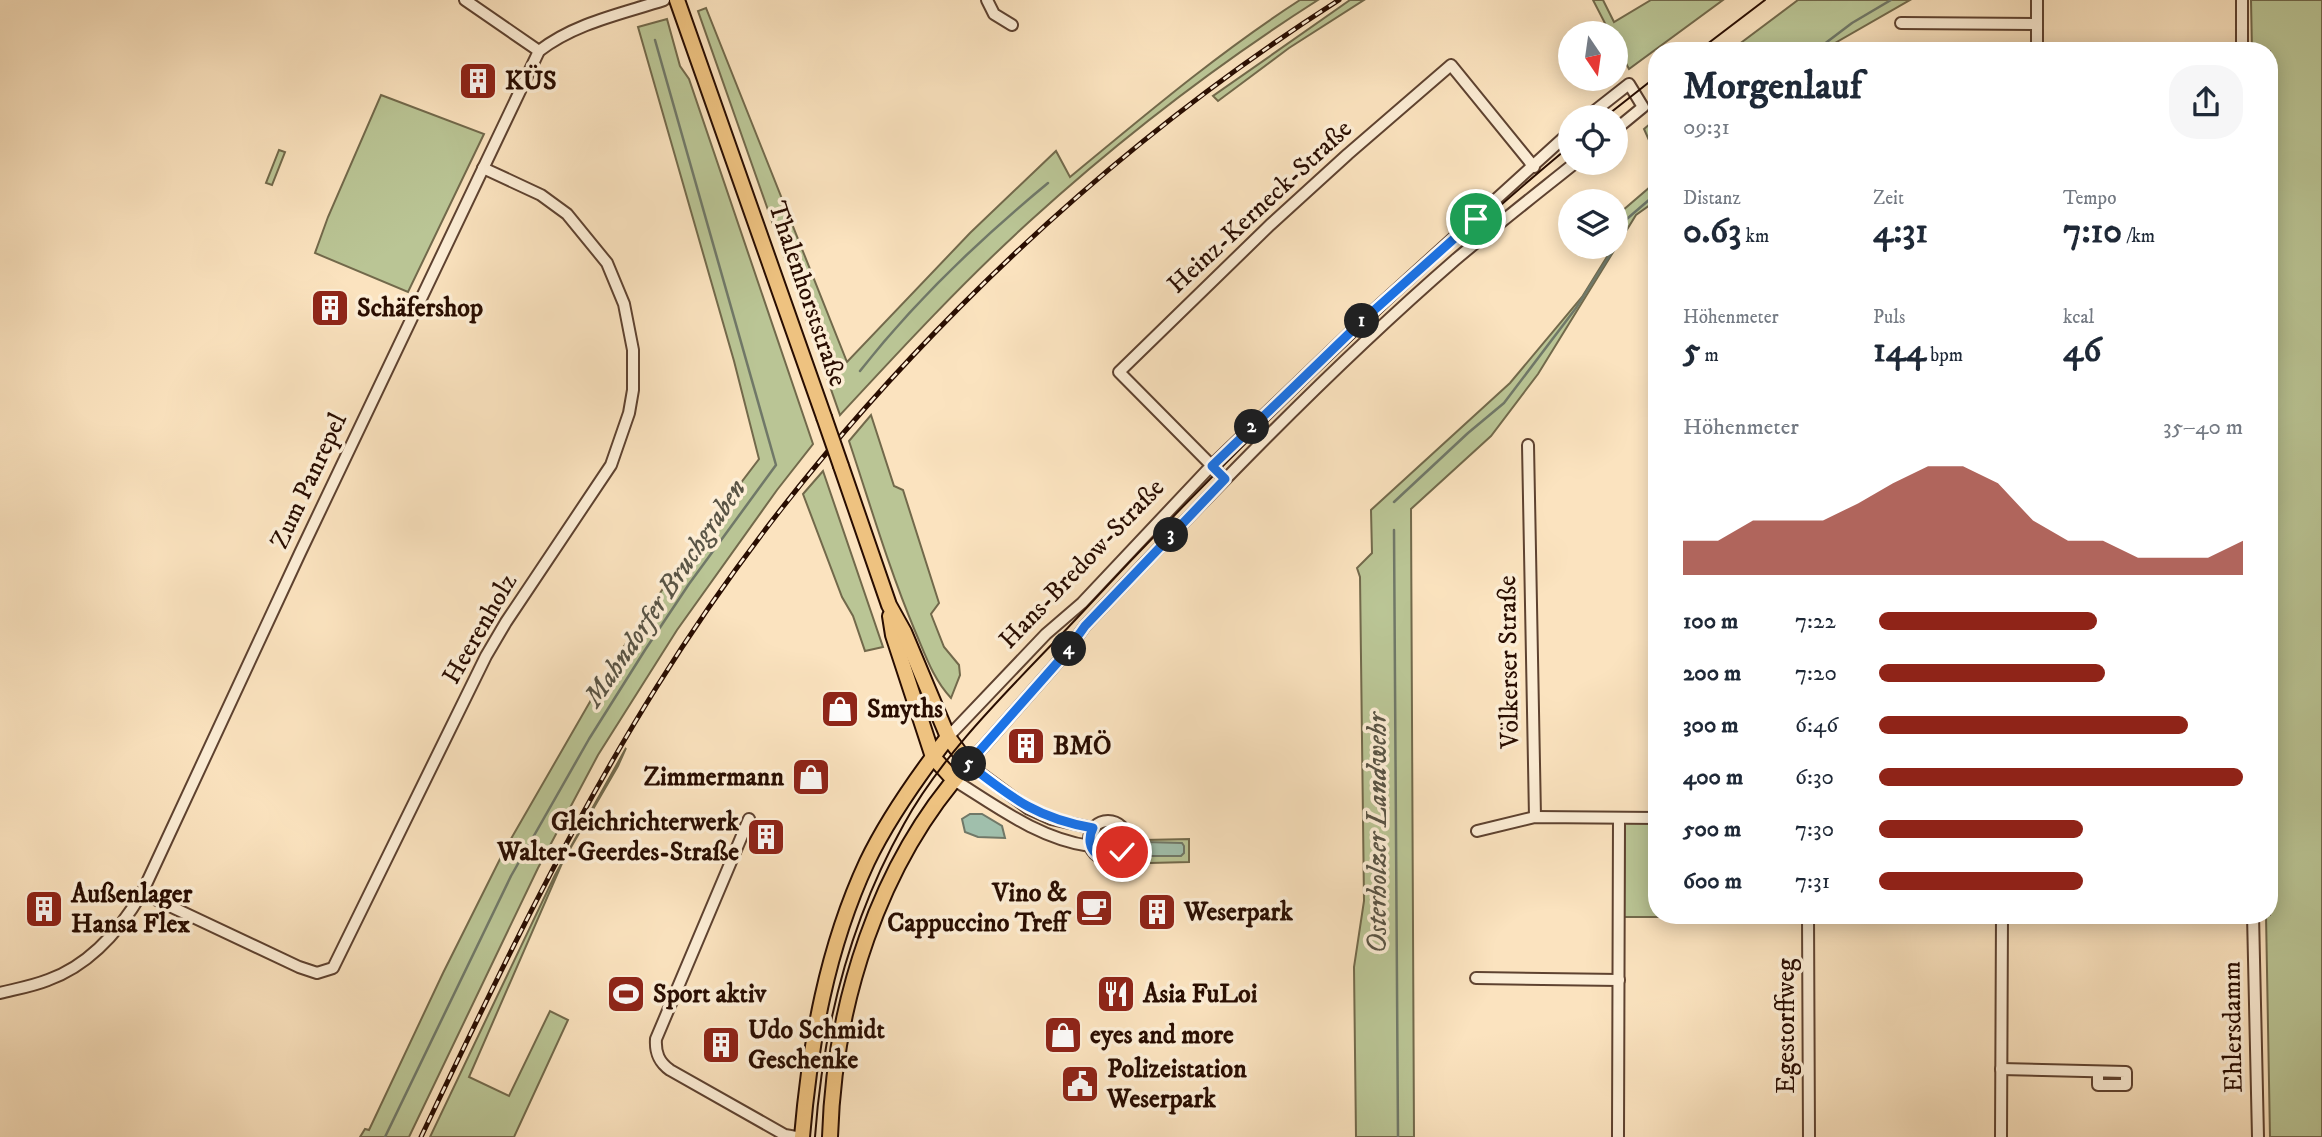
<!DOCTYPE html>
<html lang="de">
<head>
<meta charset="utf-8">
<style>
	:root { --surface:#fff; --page:#f6f6f7; --text:#1f2937; --muted:#747a83; --accent:#8f2418 }
	body { margin:0; font-family:"IM FELL DW Pica",serif; background:var(--page); color:var(--text); height:100vh; display:flex; flex-direction:column; font-size:26px; white-space:nowrap }
	* { box-sizing:border-box; margin:0 }
	p { font-size:23px; color:var(--muted) }
	.icon { flex:none; width:38px; height:38px; fill:none; stroke:currentColor; stroke-width:2; stroke-linecap:round; stroke-linejoin:round }
	.map { position:relative; flex:1; overflow:hidden }
	.panel { position:absolute; left:1648px; top:42px; width:630px; height:882px; display:flex; flex-direction:column; background:var(--surface); border-radius:28px; box-shadow:0 4px 18px #0003 }
	.panel>* { flex:none }
	.needle { width:46px; rotate:167deg }
	.tools { position:absolute; left:1558px; top:21px; display:grid; gap:14px }
	.tools a { display:grid; place-items:center; width:70px; height:70px; border-radius:50%; background:var(--surface); box-shadow:0 4px 18px #0003; font-size:35px }
	.pin { position:absolute; display:grid; place-items:center; width:60px; height:60px; color:#fff; margin:-30px; border:4px solid #fff; border-radius:50%; box-shadow:0 2px 7px #0007 }
	.km { position:absolute; width:35px; height:35px; margin:-18px; border-radius:50%; background:#222; color:#fff; font-size:19px; line-height:35px; text-align:center }
	.round { display:grid; place-items:center; flex:none; width:74px; height:74px; border-radius:28px; background:var(--page) }
	.headline { display:flex; align-items:center; justify-content:space-between; height:119px; padding:0 35px }
	h1 { font-size:38px; font-weight:700; line-height:52px }
	.stats { display:grid; grid-template-columns:repeat(3,1fr); gap:10px; height:119px; padding:7px 35px }
	.stats div { display:grid; align-content:center }
	.stats b { font-size:35px; font-weight:700 }
	.stats small { font-size:19px; font-weight:400 }
	.stats p { font-size:19px }
	.chart { height:196px; padding:14px 35px }
	.chart p { display:flex; justify-content:space-between }
	.chart svg { width:100%; height:126px; margin-top:7px; fill:var(--accent); opacity:.7 }
	ul { padding:0 35px; list-style:none; font-size:23px }
	li { display:grid; grid-template-columns:112px 84px 1fr; align-items:center; height:52px }
	li i { height:18px; border-radius:9px; background:var(--accent) }
	.map>svg:first-child { display:block }
	.green { fill:#bac595; stroke:#72694b; stroke-width:2 }
	.water { fill:#a0bfac; stroke:#707868; stroke-width:2 }
	.lines { fill:none; stroke-linecap:round; stroke-linejoin:round }
	.stream { stroke:#707868; stroke-width:2.5 }
	.minor-casing { stroke:#5e4230; stroke-width:14 }
	.major-casing { stroke:#290d01; stroke-width:18 }
	.minor { stroke:#fcedd5; stroke-width:10 }
	.major { stroke:#eec280; stroke-width:14 }
	.tram { stroke:#290d01; stroke-width:2 }
	.rail-casing { stroke:#290d01; stroke-width:5 }
	.rail { stroke:#fcedd5; stroke-width:2.5; stroke-dasharray:8; stroke-linecap:butt }
	.major-bridge-casing { stroke:#290d01; stroke-width:18; stroke-linecap:butt }
	.major-bridge { stroke:#eec280; stroke-width:14 }
	.route-casing { stroke:#fff; stroke-width:14 }
	.route { stroke:#1a73e8; stroke-width:9 }
	.labels { text-anchor:middle; dominant-baseline:central; stroke-width:7; stroke-linejoin:round; paint-order:stroke }
	.poi-label { font-size:26px; font-weight:bold; fill:#290d01; stroke:#fcedd5; text-anchor:start }
	.street-label { font-size:26px; fill:#290d01; stroke:#fcedd5 }
	.water-label { font-size:28px; font-style:italic; fill:#595445; stroke:#fcedd5 }
</style>
</head>
<body>
<div class="map">
<svg width="2322" height="1137" viewBox="0 0 2322 1137">
	<rect width="100%" height="100%" fill="#fbe3bf"/>
	<filter id="stains"><feTurbulence type="fractalNoise" baseFrequency=".00286" numOctaves="4"/><feColorMatrix values="0 0 0 0 .2 0 0 0 0 .09 0 0 0 0 .02 0 0 0 .5 -.17"/></filter>
	<radialGradient id="worn" r=".72"><stop offset=".6" stop-color="#630" stop-opacity="0"/><stop offset="1" stop-color="#630" stop-opacity=".3"/></radialGradient>
	<g class="green">
		<path d="M 1300,0 L 1318,0 C 1216,65 1120,139 1030,221 C 963,282 902,348 840,415 L 698,11 L 706,8 L 847,362 L 970,233 L 1056,151 L 1070,177 C 1145,115 1218,53 1300,0 Z"/>
		<path d="M 1350,0 L 1364,0 L 1289,48 L 1218,101 L 1213,96 Z"/>
		<path d="M 1593,0 L 1603,0 L 1614,22 L 1651,0 L 1723,0 L 1629,69 L 1615,43 L 1615,33 L 1610,33 Z"/>
		<path d="M 1798,0 L 1910,0 L 1821,51 L 1730,51 Z"/>
		<path d="M 2251,0 L 2322,0 L 2322,1137 L 2270,1137 L 2266,915 L 2270,915 L 2270,51 L 2252,51 Z"/>
		<path d="M 667,19 L 680,66 L 689,79 L 813,444 L 777,490 L 677,630 L 598,755 L 538,868 L 409,1137 L 360,1137 L 365,1129 L 369,1130 L 443,973 L 504,851 L 610,667 L 683,559 L 759,459 L 734,361 L 638,27 Z"/>
		<path d="M 381,95 L 484,134 L 408,292 L 315,253 L 328,217 Z"/>
		<path d="M 1657,118 L 1657,158 L 1644,129 Z"/>
		<path d="M 279,150 L 285,152 L 272,185 L 266,183 Z"/>
		<path d="M 1657,181 L 1657,200 L 1636,215 L 1538,374 L 1491,436 L 1411,509 L 1414,1137 L 1356,1137 L 1354,967 L 1364,901 L 1360,577 L 1357,568 L 1372,553 L 1371,510 L 1510,383 L 1582,297 L 1613,247 L 1615,247 L 1615,217 Z"/>
		<path d="M 871,415 L 894,486 L 903,490 L 939,603 L 931,614 L 944,647 L 959,665 L 960,675 L 951,698 C 933,679 925,654 915,631 C 889,569 870,504 849,441 Z"/>
		<path d="M 823,471 L 883,647 L 865,651 L 853,616 L 842,597 L 803,494 Z"/>
		<path d="M 626,748 L 618,766 L 563,861 L 469,1077 L 509,1096 L 550,1011 L 568,1020 L 514,1137 L 430,1137 L 555,875 Z"/>
		<path d="M 1625,823 L 1657,823 L 1657,915 L 1721,915 L 1721,917 L 1624,917 Z"/>
		<circle cx="1108" cy="840" r="14"/>
		<path d="M 1189,839 L 1189,862 L 1150,863 L 1136,854 L 1144,840 Z"/>
	</g>
	<g class="water">
		<path d="M 970,814 L 982,814 L 1002,826 L 1005,838 L 978,837 L 965,832 L 962,819 Z"/>
		<path d="M 1145,842 L 1182,843 L 1184,846 L 1184,853 L 1181,856 L 1147,856 L 1140,853 Z"/>
	</g>
	<g class="lines">
		<g class="stream">
			<path d="M 1815,51 L 1852,23 L 1891,0"/>
			<path d="M 1615,246 L 1621,224 L 1657,193"/>
			<path d="M 860,371 C 915,301 980,239 1048,183"/>
			<path d="M 1394,502 L 1468,433 L 1504,403 L 1576,308 L 1615,247"/>
			<path d="M 1394,530 L 1398,1137"/>
			<path d="M 385,1137 L 511,876 L 589,739 L 645,650 L 689,584 L 776,465 L 655,40"/>
		</g>
		<defs>
			<g id="minor">
				<path d="M 465,0 L 539,51"/>
				<path d="M 987,0 L 994,14 L 1012,25"/>
				<path d="M 2242,0 L 2242,51"/>
				<path d="M 1901,23 L 2037,24"/>
				<path d="M 2037,51 L 2037,0"/>
				<path d="M 1587,117 L 1629,84 L 1643,107 L 1615,130"/>
				<path d="M 1528,445 L 1535,817"/>
				<path d="M 1225,479 L 1119,372 L 1270,225 L 1348,154 L 1451,65 L 1534,167"/>
				<path d="M 948,737 L 1046,634 L 1082,603 L 1211,466 L 1361,322 L 1570,132"/>
				<path d="M 954,780 C 996,806 1039,839 1090,846"/>
				<path d="M 749,819 L 656,1039 C 655,1053 659,1062 670,1070 L 785,1135 L 796,1137"/>
				<circle cx="1108" cy="840" r="19"/>
				<path d="M 1093,828 L 1051,819 L 1029,809 L 968,764 L 1065,654 L 1085,626 C 1204,500 1324,374 1455,260 C 1494,227 1535,195 1575,163"/>
				<path d="M 1477,831 L 1535,817 L 1657,818"/>
				<path d="M 142,893 L 299,967 L 317,973 L 333,968 L 486,656 L 506,622 L 611,465 L 629,413 L 633,390 L 633,350 L 624,304 L 607,263 L 567,214 L 541,195 L 483,168"/>
				<path d="M 1808,915 L 1809,1137"/>
				<path d="M 2253,915 L 2258,1137"/>
				<path d="M 1476,978 L 1619,980"/>
				<path d="M 0,993 C 16,989 33,986 48,980 C 90,965 120,930 142,893 L 300,553 L 539,51 C 575,23 621,14 664,0"/>
				<path d="M 2001,1069 L 2126,1072 L 2126,1085 L 2098,1085 L 2098,1072"/>
				<path d="M 1618,1137 L 1619,818"/>
				<path d="M 2001,1137 L 2002,915"/>
			</g>
			<g id="major">
				<path d="M 677,0 L 824,417"/>
				<path d="M 890,616 L 893,635 L 933,757 L 954,780"/>
				<path d="M 802,1137 C 810,1043 827,948 867,862 C 888,818 918,776 948,737"/>
				<path d="M 830,1137 C 834,1005 878,863 968,764 L 948,737 L 904,632 L 889,605 L 841,466"/>
			</g>
		</defs>
		<use href="#minor" class="minor-casing"/>
		<use href="#major" class="major-casing"/>
		<use href="#minor" class="minor"/>
		<use href="#major" class="major"/>
		<g class="tram">
			<path d="M 1698,51 L 1765,0"/>
			<path d="M 1605,117 L 1657,76"/>
			<path d="M 815,1137 C 823,1026 849,922 904,824 C 945,749 1018,681 1077,618 C 1232,451 1395,292 1570,146"/>
		</g>
		<defs>
			<path id="rail" d="M 421,1137 C 494,984 566,832 656,688 C 823,419 1072,170 1339,0"/>
		</defs>
		<use href="#rail" class="rail-casing"/>
		<use href="#rail" class="rail"/>
		<defs>
			<path id="major-bridge" d="M 824,417 L 841,466"/>
		</defs>
		<use href="#major-bridge" class="major-bridge-casing"/>
		<use href="#major-bridge" class="major-bridge"/>
	</g>
	<g class="lines">
		<defs>
			<path id="route" d="M 1122,852 C 1103,868 1082,849 1093,828 C 1036,818 1012,798 968,764 L 1065,654 L 1085,626 L 1225,479 L 1212,466 L 1361,322 L 1476,219"/>
		</defs>
		<use href="#route" class="route-casing"/>
		<use href="#route" class="route"/>
	</g>
	<defs>
		<symbol id="building-square" viewBox="-11 -11 22 22"><rect x="-9" y="-9" width="18" height="18" rx="4" fill="#8f2418" stroke="#fcedd5"/><path d="M-4-6H4V6H1V3H-1V6H-4ZM-2.5-4.3h1.7v1.8h-1.7ZM.8-4.3h1.7v1.8H.8ZM-2.5-1h1.7V.8h-1.7ZM.8-1h1.7V.8H.8Z" fill="#fff"/></symbol>
		<symbol id="shop-square" viewBox="-11 -11 22 22"><rect x="-9" y="-9" width="18" height="18" rx="4" fill="#8f2418" stroke="#fcedd5"/><path d="M-5-2.5h2.3a2.7 3.5 0 0 1 5.4 0H5L5.5 6h-11ZM-1.5-2.5h3a1.5 2.3 0 0 0-3 0Z" fill="#fff"/></symbol>
		<symbol id="cafe-square" viewBox="-11 -11 22 22"><rect x="-9" y="-9" width="18" height="18" rx="4" fill="#8f2418" stroke="#fcedd5"/><path d="M-5.5-4.5H6V0H3Q3 3.5 0 3.5H-2.5Q-5.5 3.5-5.5 0ZM3-3.2v2h1.7v-2ZM-6 4.5H4V6H-6Z" fill="#fff"/></symbol>
		<symbol id="stadium-square" viewBox="-11 -11 22 22"><rect x="-9" y="-9" width="18" height="18" rx="4" fill="#8f2418" stroke="#fcedd5"/><path d="M0-5a6.5 5 0 1 0 0 10a6.5 5 0 1 0 0-10ZM-3.5-1.8h7v3.6h-7Z" fill="#fff"/></symbol>
		<symbol id="restaurant-square" viewBox="-11 -11 22 22"><rect x="-9" y="-9" width="18" height="18" rx="4" fill="#8f2418" stroke="#fcedd5"/><path d="M-5-6h1v4h1v-4h1v4h1v-4h1v5L-1.5 .5V6h-2V.5L-5-1ZM5-6V6H3V1.5H1.5Q1.5-4 5-6Z" fill="#fff"/></symbol>
		<symbol id="civic-square" viewBox="-11 -11 22 22"><rect x="-9" y="-9" width="18" height="18" rx="4" fill="#8f2418" stroke="#fcedd5"/><path d="M-.6-6.5H3V-4.5H.6V-3L4-1V1h2V6H-6V1h2V-1L-.6-3ZM-1.2 2.5V6h2.4V2.5Z" fill="#fff"/></symbol>
	</defs>
	<g fill-rule="evenodd">
		<use href="#building-square" x="456" y="59" width="44" height="44"/>
		<use href="#building-square" x="308" y="286" width="44" height="44"/>
		<use href="#shop-square" x="818" y="687" width="44" height="44"/>
		<use href="#building-square" x="1004" y="724" width="44" height="44"/>
		<use href="#shop-square" x="789" y="755" width="44" height="44"/>
		<use href="#building-square" x="744" y="815" width="44" height="44"/>
		<use href="#cafe-square" x="1072" y="886" width="44" height="44"/>
		<use href="#building-square" x="22" y="887" width="44" height="44"/>
		<use href="#building-square" x="1135" y="890" width="44" height="44"/>
		<use href="#stadium-square" x="604" y="972" width="44" height="44"/>
		<use href="#restaurant-square" x="1094" y="972" width="44" height="44"/>
		<use href="#shop-square" x="1041" y="1013" width="44" height="44"/>
		<use href="#building-square" x="699" y="1023" width="44" height="44"/>
		<use href="#civic-square" x="1058" y="1062" width="44" height="44"/>
	</g>
	<g class="labels">
		<g class="poi-label">
			<text x="505" y="81">KÜS</text>
			<text x="357" y="308">Schäfershop</text>
			<text x="867" y="709">Smyths</text>
			<text x="1053" y="746">BMÖ</text>
			<text x="784" y="777" text-anchor="end">Zimmermann</text>
			<text x="739" y="822" text-anchor="end">Gleichrichterwerk<tspan x="739" dy="30">Walter-Geerdes-Straße</tspan></text>
			<text x="1067" y="893" text-anchor="end">Vino &amp;<tspan x="1067" dy="30">Cappuccino Treff</tspan></text>
			<text x="71" y="894">Außenlager<tspan x="71" dy="30">Hansa Flex</tspan></text>
			<text x="1184" y="912">Weserpark</text>
			<text x="653" y="994">Sport aktiv</text>
			<text x="1143" y="994">Asia FuLoi</text>
			<text x="748" y="1030">Udo Schmidt<tspan x="748" dy="30">Geschenke</tspan></text>
			<text x="1090" y="1035">eyes and more</text>
			<text x="1107" y="1069">Polizeistation<tspan x="1107" dy="30">Weserpark</tspan></text>
		</g>
		<g class="street-label">
			<text transform="translate(1260 207) rotate(-43)">Heinz-Kerneck-Straße</text>
			<text transform="translate(807 294) rotate(71)">Thalenhorststraße</text>
			<text transform="translate(309 481) rotate(-65)">Zum Panrepel</text>
			<text transform="translate(1082 564) rotate(-46)">Hans-Bredow-Straße</text>
			<text transform="translate(480 629) rotate(-60)">Heerenholz</text>
			<text transform="translate(1509 662) rotate(-91)">Völkerser Straße</text>
			<text transform="translate(1786 1026) rotate(-90)">Egestorffweg</text>
			<text transform="translate(2233 1027) rotate(-91)">Ehlersdamm</text>
		</g>
		<g class="water-label">
			<text transform="translate(665 593) rotate(-56)">Mahndorfer Bruchgraben</text>
			<text transform="translate(1377 833) rotate(-90)">Osterholzer Landwehr</text>
		</g>
	</g>
	<rect width="100%" height="100%" filter="url(#stains)"/>
	<rect width="100%" height="100%" fill="url(#worn)"/>
</svg>
<div class="tools">
<a><svg class="needle" viewBox="-14 -14 28 28"><path d="M0-13l5 13h-10z" fill="#e53935"/><path d="M0 13l5-13h-10z" fill="#747a83"/></svg></a>
<a><svg class="icon" aria-label="locate" viewBox="0 0 24 24"><circle cx="12" cy="12" r="6"/><path d="M12 2v4M12 18v4M2 12h4M18 12h4"/></svg></a>
<a><svg class="icon" aria-label="layers" viewBox="0 0 24 24"><path d="M12 4l9 5-9 5-9-5zM3 14l9 5 9-5"/></svg></a>
</div>
<div class="pin" style="left:1476px;top:219px;background:#1e9e55"><svg class="icon" aria-label="arrive" viewBox="0 0 24 24"><path d="M6 21V4h12l-3 4 3 4H6"/></svg></div>
<div class="pin" style="left:1122px;top:852px;background:#d93025"><svg class="icon" aria-label="check" viewBox="0 0 24 24"><path d="M5 12l5 5 9-10"/></svg></div>
<b class="km" style="left:1362px;top:321px">1</b>
<b class="km" style="left:1252px;top:427px">2</b>
<b class="km" style="left:1171px;top:535px">3</b>
<b class="km" style="left:1069px;top:649px">4</b>
<b class="km" style="left:969px;top:764px">5</b>
<section class="panel">
<div class="headline"><div><h1>Morgenlauf</h1><p>09:31</p></div><a class="round"><svg class="icon" aria-label="share" viewBox="0 0 24 24"><path d="M12 15V3M7 8l5-5 5 5M5 13v7h14v-7"/></svg></a></div>
<div class="stats">
<div><p>Distanz</p><b>0.63<small> km</small></b></div>
<div><p>Zeit</p><b>4:31</b></div>
<div><p>Tempo</p><b>7:10<small> /km</small></b></div>
</div>
<div class="stats">
<div><p>Höhenmeter</p><b>5<small> m</small></b></div>
<div><p>Puls</p><b>144<small> bpm</small></b></div>
<div><p>kcal</p><b>46</b></div>
</div>
<div class="chart"><p><span>Höhenmeter</span>35–40 m</p>
<svg viewBox="0 0 160 44" preserveAspectRatio="none"><path d="M0 44V32L10 32L20 25L30 25L40 25L50 19L60 12L70 6L80 6L90 12L100 25L110 32L120 32L130 38L140 38L150 38L160 32V44z"/></svg>
</div>
<ul>
<li><b>100 m</b>7:22<i style="width:60%"></i></li>
<li><b>200 m</b>7:20<i style="width:62%"></i></li>
<li><b>300 m</b>6:46<i style="width:85%"></i></li>
<li><b>400 m</b>6:30<i style="width:100%"></i></li>
<li><b>500 m</b>7:30<i style="width:56%"></i></li>
<li><b>600 m</b>7:31<i style="width:56%"></i></li>
</ul>
</section>
</div>
</body>
</html>
